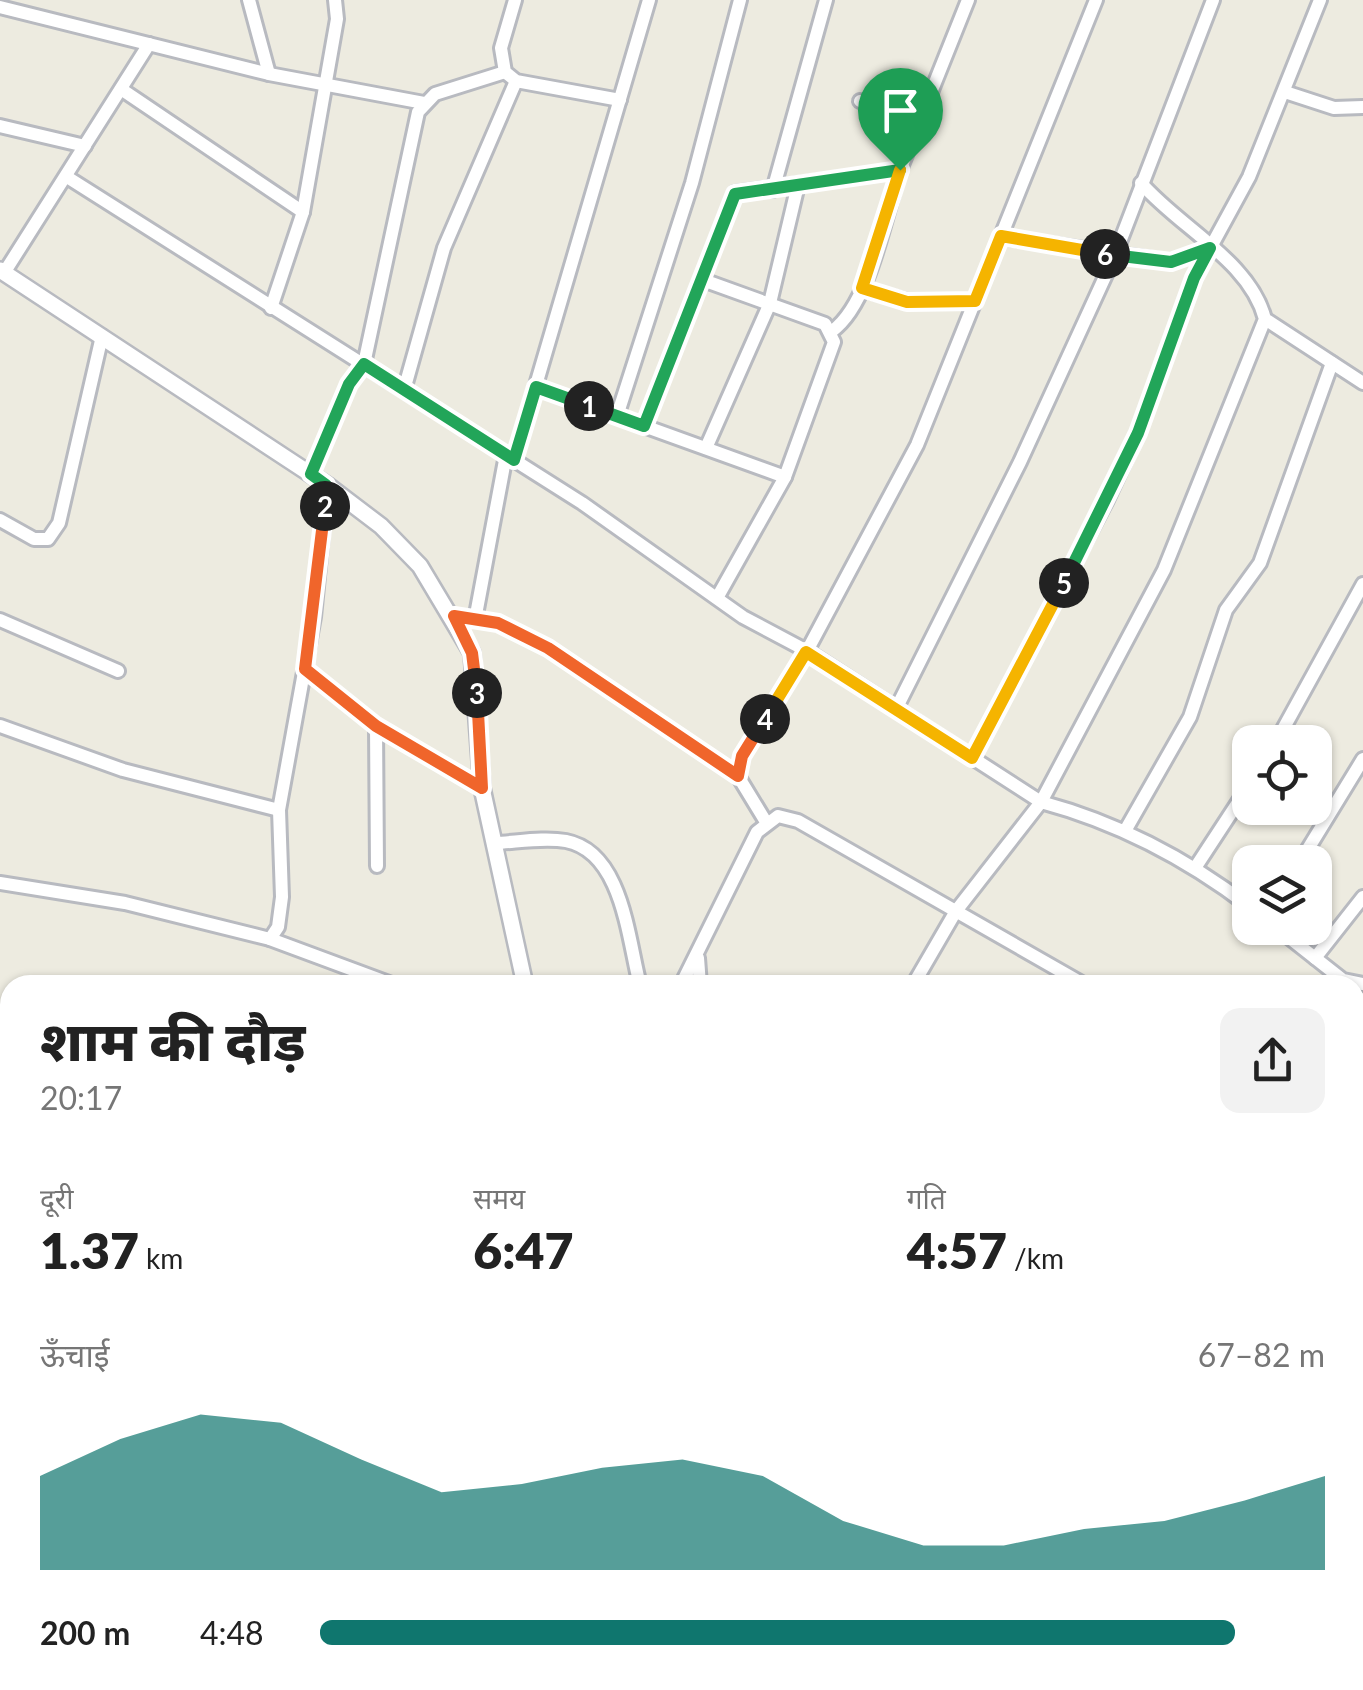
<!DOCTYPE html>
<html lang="hi">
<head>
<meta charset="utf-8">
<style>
	:root { --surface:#fff; --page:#f2f2f2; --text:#222; --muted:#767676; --accent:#0f766e }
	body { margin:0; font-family:Lato,"Noto Sans Devanagari",sans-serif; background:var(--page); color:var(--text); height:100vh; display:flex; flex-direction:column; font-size:38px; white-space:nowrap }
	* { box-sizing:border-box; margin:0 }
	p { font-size:32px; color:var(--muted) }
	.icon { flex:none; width:55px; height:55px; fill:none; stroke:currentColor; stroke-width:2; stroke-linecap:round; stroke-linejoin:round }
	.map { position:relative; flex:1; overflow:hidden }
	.side { position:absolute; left:0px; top:975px; width:1365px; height:715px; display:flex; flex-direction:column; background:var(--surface); border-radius:30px 30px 0 0; box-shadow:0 2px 8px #0004 }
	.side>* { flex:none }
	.tools { position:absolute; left:1232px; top:725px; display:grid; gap:20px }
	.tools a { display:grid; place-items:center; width:100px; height:100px; border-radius:20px; background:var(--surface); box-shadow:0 2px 8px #0004; font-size:50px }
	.pin { position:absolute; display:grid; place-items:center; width:85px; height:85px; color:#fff; margin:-102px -42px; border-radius:50% 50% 50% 0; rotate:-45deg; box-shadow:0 0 10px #0007 }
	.pin .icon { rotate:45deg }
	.km { position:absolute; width:50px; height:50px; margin:-25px; border-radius:50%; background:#222; color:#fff; font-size:28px; line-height:50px; text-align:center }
	.round { display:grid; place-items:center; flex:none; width:105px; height:105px; border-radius:20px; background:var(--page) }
	.summary { display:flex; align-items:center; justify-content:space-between; height:170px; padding:0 40px }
	h1 { font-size:55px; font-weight:800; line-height:75px }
	.figures { display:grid; grid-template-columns:repeat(3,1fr); gap:15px; height:170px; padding:10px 40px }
	.figures div { display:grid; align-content:center }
	.figures b { font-size:50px; font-weight:800 }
	.figures small { font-size:28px; font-weight:400 }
	.figures p { font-size:28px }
	.chart { height:280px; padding:20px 40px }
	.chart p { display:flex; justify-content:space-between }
	.chart svg { width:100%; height:180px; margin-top:10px; fill:var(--accent); opacity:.7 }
	ul { padding:0 40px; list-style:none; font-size:32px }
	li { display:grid; grid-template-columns:160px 120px 1fr; align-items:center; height:75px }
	li i { height:25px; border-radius:12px; background:var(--accent) }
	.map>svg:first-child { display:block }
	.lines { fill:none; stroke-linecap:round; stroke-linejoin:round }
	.minor-casing { stroke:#b8bac0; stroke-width:18 }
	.tertiary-casing { stroke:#b8bac0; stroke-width:20 }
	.minor { stroke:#fff; stroke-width:12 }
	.tertiary { stroke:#fff; stroke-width:15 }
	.split-1-casing { stroke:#fff; stroke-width:20 }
	.split-2-casing { stroke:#fff; stroke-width:20 }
	.split-3-casing { stroke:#fff; stroke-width:20 }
	.split-4-casing { stroke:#fff; stroke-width:20 }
	.split-5-casing { stroke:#fff; stroke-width:20 }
	.split-6-casing { stroke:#fff; stroke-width:20 }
	.split-7-casing { stroke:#fff; stroke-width:20 }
	.split-1 { stroke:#22a559; stroke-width:12 }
	.split-2 { stroke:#22a559; stroke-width:12 }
	.split-3 { stroke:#f0652b; stroke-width:12 }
	.split-4 { stroke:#f0652b; stroke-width:12 }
	.split-5 { stroke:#f5b400; stroke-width:12 }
	.split-6 { stroke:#22a559; stroke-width:12 }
	.split-7 { stroke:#f5b400; stroke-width:12 }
</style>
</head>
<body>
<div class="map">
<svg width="1363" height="1690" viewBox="0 0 1363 1690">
	<rect width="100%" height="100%" fill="#edebe0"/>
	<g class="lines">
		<defs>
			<g id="minor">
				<path d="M 249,0 L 269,74"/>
				<path d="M 515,0 L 501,48 L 505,72 L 516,81 L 620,100"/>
				<path d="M 0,7 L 269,74 L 424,103"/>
				<path d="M 121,89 L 303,212"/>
				<path d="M 1285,92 L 1334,108 L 1363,107"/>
				<path d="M 860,101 L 918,120"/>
				<path d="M 0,126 L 85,146"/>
				<path d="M 67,177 L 582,503 L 743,617 L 807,651 L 1041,802 L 1164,570 L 1265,319 C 1250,261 1180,228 1141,183"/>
				<path d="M 773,190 L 826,0"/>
				<path d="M 1001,237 L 1171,262 L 1210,248"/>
				<path d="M 4,273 L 149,44"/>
				<path d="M 703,280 L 825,324 L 834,342 L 785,477 L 717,598"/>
				<path d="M 862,289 L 907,301 L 975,301"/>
				<path d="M 271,308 L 303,212 L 337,19 L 335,0"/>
				<path d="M 1265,319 L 1363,383"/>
				<path d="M 832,331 C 870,304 885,215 900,170"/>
				<path d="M 536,387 L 785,477"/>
				<path d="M 404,390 L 444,248 L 516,81"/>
				<path d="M 617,416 L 692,183 L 740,0"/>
				<path d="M 644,426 L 735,193 L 900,170 L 968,0"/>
				<path d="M 706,448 L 770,303 L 798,185"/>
				<path d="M 514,460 L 649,0"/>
				<path d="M 311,475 L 349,384 L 364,364 L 418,112 L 435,94 L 505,72"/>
				<path d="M 0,520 L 34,539 L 48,539 L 59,523 L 102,336"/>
				<path d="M 454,616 L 498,623 L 548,648 L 738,776"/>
				<path d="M 0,620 L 118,671"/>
				<path d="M 475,620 L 506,455"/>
				<path d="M 305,669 L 376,726 L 482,788"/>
				<path d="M 896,709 L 1020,462 L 1115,255 L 1213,0"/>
				<path d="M 0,726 L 123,770 L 279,810"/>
				<path d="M 376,726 L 377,866"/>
				<path d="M 1276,742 L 1363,584"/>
				<path d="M 972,758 L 1107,500 L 1138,433 L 1194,278 L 1249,177 L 1320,0"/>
				<path d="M 766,822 L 738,776 L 742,756 L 807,651 L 917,445 L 1096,0"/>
				<path d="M 1125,831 L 1190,717 L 1226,610 L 1260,563 L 1332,363"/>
				<path d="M 496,843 C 517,842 544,837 566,841 C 623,852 628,940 640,985"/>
				<path d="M 1300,862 L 1363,759"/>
				<path d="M 1197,865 L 1250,784"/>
				<path d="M 0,883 L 125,903 L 270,939 L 278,927 L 282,897 L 279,810 L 314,617 L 327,485"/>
				<path d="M 1277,928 L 1343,980 L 1363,984"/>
				<path d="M 270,939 L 394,985"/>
				<path d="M 698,958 L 700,985"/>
				<path d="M 1315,958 L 1363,897"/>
				<path d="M 681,985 L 757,832 L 778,816 L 798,821 L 1085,985"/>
				<path d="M 913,985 L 956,911 L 1041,802 C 1119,823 1186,858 1250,907"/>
				<path d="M 0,1090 L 10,1095"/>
				<path d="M 1355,1120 L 1363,1123"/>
				<path d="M 0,1309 L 10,1312"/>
				<path d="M 0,1398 L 10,1405"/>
				<path d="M 0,1466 L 10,1471"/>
				<path d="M 1355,1501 L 1363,1508"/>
				<path d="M 0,1557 L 10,1541"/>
				<path d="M 1355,1642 L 1363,1645"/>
				<path d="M 193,1680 L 201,1690"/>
				<path d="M 51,1690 L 52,1682"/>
				<path d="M 309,1690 L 312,1680"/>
				<path d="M 405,1690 L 407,1680"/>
				<path d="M 729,1690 L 762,1680"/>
				<path d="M 1029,1690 L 1034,1680"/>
				<path d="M 1124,1690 L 1129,1680"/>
				<path d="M 1194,1690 L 1198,1680"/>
			</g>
			<g id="tertiary">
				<path d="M 0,270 L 327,485 L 381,526 L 420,566 L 472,653 L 482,788 L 525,985"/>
				<path d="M 606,1680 L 607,1690"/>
			</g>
		</defs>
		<use href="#minor" class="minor-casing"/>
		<use href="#tertiary" class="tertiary-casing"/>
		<use href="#minor" class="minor"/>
		<use href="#tertiary" class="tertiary"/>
	</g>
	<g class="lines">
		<defs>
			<path id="split-1" d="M 589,406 L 644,426 L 735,194 L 900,170"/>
			<path id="split-2" d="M 325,506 L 326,485 L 311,474 L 349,384 L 364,364 L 514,460 L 536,387 L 589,406"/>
			<path id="split-3" d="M 325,506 L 305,669 L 376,726 L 482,788 L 477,693"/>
			<path id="split-4" d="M 477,693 L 472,653 L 454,616 L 498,623 L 548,648 L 738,776 L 742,756 L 765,719"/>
			<path id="split-5" d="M 765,719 L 806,652 L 972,758 L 1064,583"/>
			<path id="split-6" d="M 1064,583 L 1138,433 L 1194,278 L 1210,248 L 1171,262 L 1105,254"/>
			<path id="split-7" d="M 900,170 L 862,288 L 907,302 L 975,301 L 1001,236 L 1105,254"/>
		</defs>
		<use href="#split-1" class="split-1-casing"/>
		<use href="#split-2" class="split-2-casing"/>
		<use href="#split-3" class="split-3-casing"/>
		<use href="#split-4" class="split-4-casing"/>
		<use href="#split-5" class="split-5-casing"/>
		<use href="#split-6" class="split-6-casing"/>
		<use href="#split-7" class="split-7-casing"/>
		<use href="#split-1" class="split-1"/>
		<use href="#split-2" class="split-2"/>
		<use href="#split-3" class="split-3"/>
		<use href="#split-4" class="split-4"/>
		<use href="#split-5" class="split-5"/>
		<use href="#split-6" class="split-6"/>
		<use href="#split-7" class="split-7"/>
	</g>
</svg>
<div class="tools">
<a><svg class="icon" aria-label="locate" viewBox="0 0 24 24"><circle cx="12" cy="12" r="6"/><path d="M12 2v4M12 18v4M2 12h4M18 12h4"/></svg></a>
<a><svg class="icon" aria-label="layers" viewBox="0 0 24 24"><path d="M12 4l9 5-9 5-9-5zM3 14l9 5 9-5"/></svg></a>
</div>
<div class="pin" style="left:900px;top:170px;background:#1e9e55"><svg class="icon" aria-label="arrive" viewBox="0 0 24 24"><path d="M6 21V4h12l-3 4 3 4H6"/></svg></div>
<b class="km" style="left:589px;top:406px">1</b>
<b class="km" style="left:325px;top:506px">2</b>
<b class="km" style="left:477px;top:693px">3</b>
<b class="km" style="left:765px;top:719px">4</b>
<b class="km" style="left:1064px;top:583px">5</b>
<b class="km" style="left:1105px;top:254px">6</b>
<section class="side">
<div class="summary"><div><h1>शाम की दौड़</h1><p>20:17</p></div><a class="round"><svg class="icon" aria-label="share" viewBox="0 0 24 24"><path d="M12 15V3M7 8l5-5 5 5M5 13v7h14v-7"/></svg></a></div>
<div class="figures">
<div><p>दूरी</p><b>1.37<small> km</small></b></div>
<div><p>समय</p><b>6:47</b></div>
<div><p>गति</p><b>4:57<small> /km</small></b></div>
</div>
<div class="chart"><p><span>ऊँचाई</span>67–82 m</p>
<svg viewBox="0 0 160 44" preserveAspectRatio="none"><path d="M0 44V21L10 12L20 6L30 8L40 17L50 25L60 23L70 19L80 17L90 21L100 32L110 38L120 38L130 34L140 32L150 27L160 21V44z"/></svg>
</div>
<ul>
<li><b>200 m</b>4:48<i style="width:91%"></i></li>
</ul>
</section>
</div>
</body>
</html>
